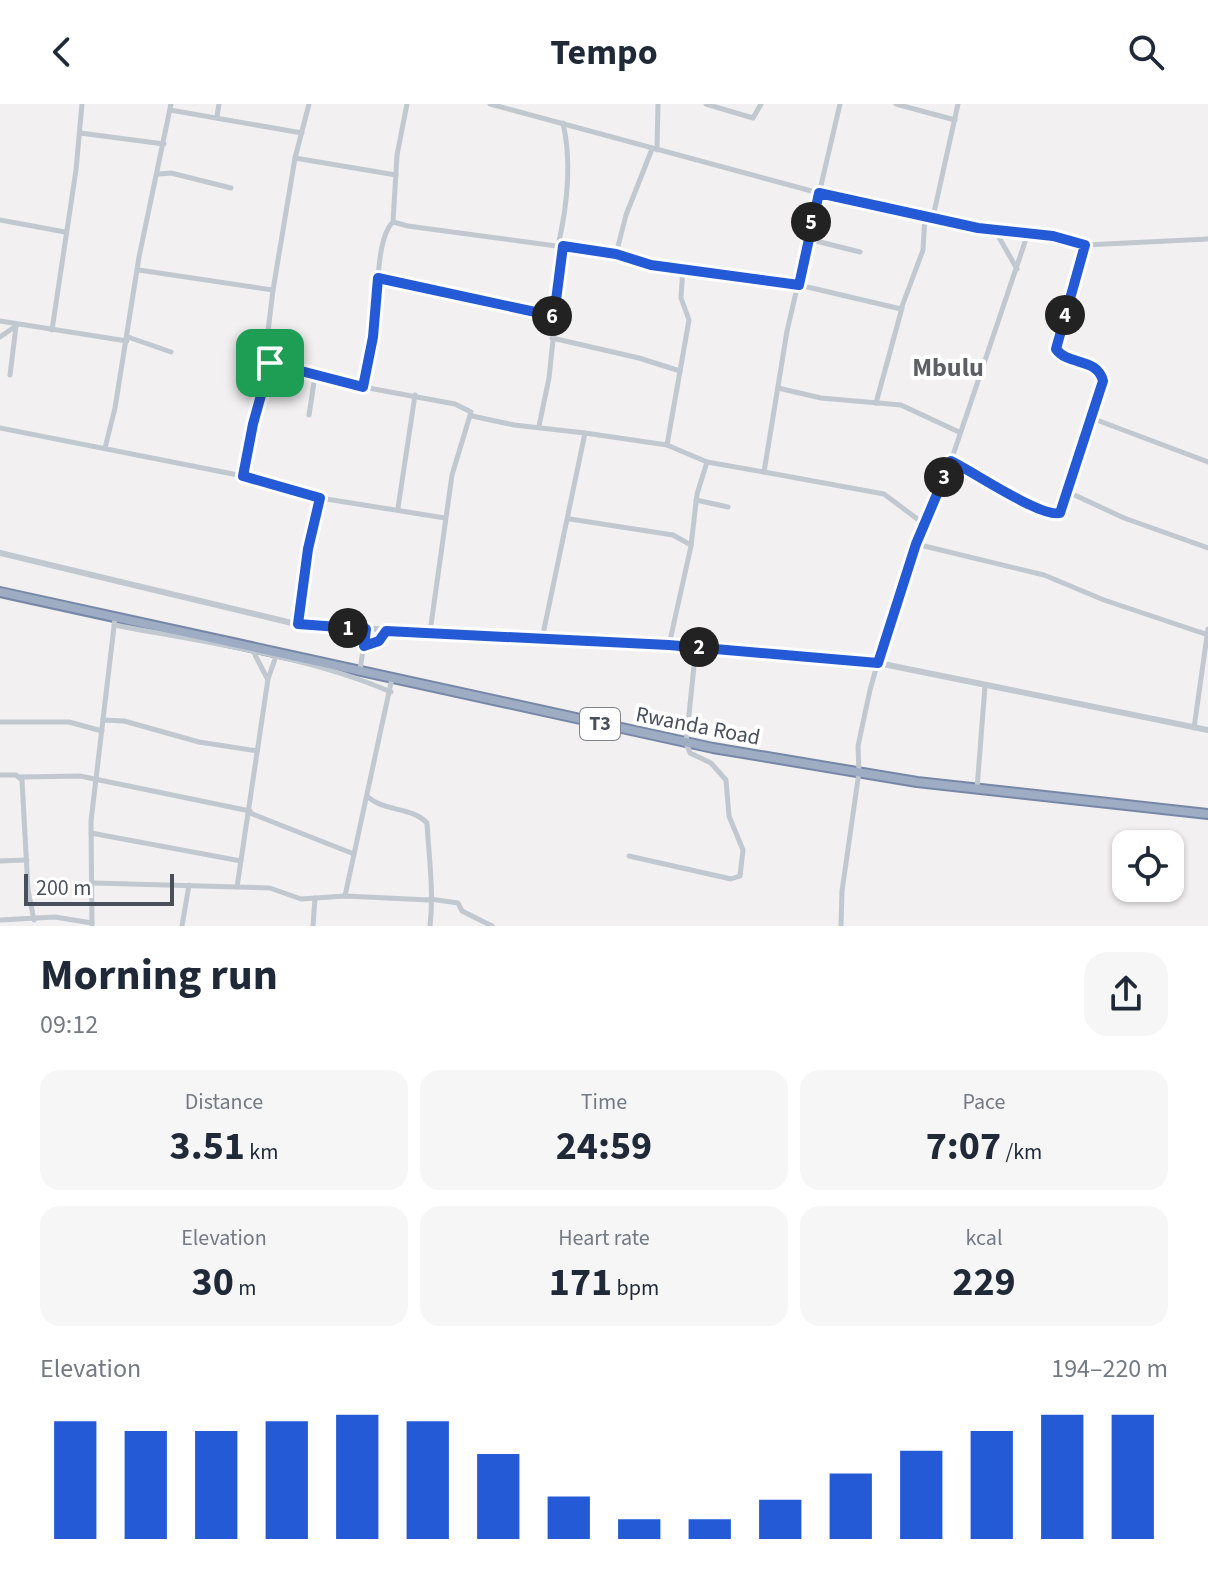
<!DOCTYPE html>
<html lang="en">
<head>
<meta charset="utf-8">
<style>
	:root { --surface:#fff; --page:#f6f6f7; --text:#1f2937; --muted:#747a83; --accent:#255ad7 }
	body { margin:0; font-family:"Source Sans 3",sans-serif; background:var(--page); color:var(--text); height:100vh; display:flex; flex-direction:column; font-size:30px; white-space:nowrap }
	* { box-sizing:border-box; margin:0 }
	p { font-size:26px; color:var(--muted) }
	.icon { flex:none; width:44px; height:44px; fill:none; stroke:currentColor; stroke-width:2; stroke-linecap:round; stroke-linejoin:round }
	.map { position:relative; height:822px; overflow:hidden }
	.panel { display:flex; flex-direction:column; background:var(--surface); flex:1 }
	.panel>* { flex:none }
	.controls { position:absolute; left:1112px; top:726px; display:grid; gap:16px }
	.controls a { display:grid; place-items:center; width:72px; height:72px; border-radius:16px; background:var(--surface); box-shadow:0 2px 6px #0004; font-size:40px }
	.scale { position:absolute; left:24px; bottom:20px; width:150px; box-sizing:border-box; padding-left:8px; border:4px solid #49505c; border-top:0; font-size:22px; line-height:28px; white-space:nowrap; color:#49505c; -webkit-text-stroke:6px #fff; paint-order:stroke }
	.pin { position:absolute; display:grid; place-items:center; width:68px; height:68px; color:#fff; margin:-34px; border-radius:16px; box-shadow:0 4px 12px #0006 }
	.km { position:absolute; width:40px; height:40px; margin:-20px; border-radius:50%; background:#222; color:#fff; font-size:22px; line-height:40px; text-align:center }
	.round { display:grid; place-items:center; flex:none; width:84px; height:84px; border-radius:24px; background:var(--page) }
	.headline { display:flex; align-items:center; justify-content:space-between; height:136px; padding:0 40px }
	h1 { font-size:44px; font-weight:700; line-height:60px }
	.stats { display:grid; grid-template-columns:repeat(3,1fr); gap:12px; height:136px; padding:8px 40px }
	.stats div { display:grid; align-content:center; border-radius:20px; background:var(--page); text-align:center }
	.stats b { font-size:40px; font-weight:700 }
	.stats small { font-size:22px; font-weight:400 }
	.stats p { font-size:22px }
	.chart { height:224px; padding:16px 40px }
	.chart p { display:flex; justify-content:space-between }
	.chart svg { width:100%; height:144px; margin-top:8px; stroke:var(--accent); stroke-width:6 }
	header { display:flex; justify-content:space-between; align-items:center; height:104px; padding:0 40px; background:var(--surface); font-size:36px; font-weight:700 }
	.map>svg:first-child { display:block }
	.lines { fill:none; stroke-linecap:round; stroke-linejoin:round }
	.trunk-casing { stroke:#7687a7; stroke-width:12 }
	.minor { stroke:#c1c8d0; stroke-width:5 }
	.tertiary { stroke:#c1c8d0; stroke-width:6 }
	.trunk { stroke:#9eacc4; stroke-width:8 }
	.route-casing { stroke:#fff; stroke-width:16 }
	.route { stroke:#255ad7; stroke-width:10 }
	.labels { text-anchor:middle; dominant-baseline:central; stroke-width:8; stroke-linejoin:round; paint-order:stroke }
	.shield { fill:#fff; stroke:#80848d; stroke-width:2 }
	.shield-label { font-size:20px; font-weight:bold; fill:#49505c }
	.street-label { font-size:22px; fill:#49505c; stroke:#fff }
	.quarter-label { font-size:26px; font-weight:bold; fill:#5d5f64; stroke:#fff }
</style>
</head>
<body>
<header><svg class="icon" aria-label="back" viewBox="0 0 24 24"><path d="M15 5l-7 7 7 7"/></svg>Tempo<svg class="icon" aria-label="search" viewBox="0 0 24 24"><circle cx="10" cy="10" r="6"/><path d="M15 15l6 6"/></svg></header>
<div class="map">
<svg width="1208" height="822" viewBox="0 0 1208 822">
	<rect width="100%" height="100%" fill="#f2f0f0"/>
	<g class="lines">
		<defs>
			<path id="trunk" d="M 0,488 L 713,644 L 917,678 L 1208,710"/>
		</defs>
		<use href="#trunk" class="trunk-casing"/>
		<g class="minor">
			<path d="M 407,0 L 397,51 L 393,118 L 408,122 L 616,150 L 640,159 L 799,181 L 901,205 L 923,146 L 925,112"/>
			<path d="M 490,0 L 819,89 L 1027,132 L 951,357 L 890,515 L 870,586 L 858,642 L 859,668 L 842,787 L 841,822"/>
			<path d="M 706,0 L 753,14 L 761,0"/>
			<path d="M 896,0 L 955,16"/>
			<path d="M 170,6 L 302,29"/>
			<path d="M 217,12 L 219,0"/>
			<path d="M 80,29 L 164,40"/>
			<path d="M 657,46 L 658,0"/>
			<path d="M 295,54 L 396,71"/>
			<path d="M 159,70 L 171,69 L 231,84"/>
			<path d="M 933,113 L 958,0"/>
			<path d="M 0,116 L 65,128"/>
			<path d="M 996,128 L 1017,165"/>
			<path d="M 1027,132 L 1053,132 L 1085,141 L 1208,135"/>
			<path d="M 808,135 L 860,148"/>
			<path d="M 558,142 C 567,103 572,58 563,19"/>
			<path d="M 616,150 L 626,111 L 652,45"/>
			<path d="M 683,163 L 681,194 L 689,216 L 667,341 L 707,358"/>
			<path d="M 139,166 L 273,186 L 295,54 L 309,0"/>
			<path d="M 378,174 L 554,212"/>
			<path d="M 273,186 L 265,252 L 270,259 L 363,283 L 455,300 L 471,308 L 452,371 L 430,528"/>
			<path d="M 0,217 L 127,237"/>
			<path d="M 52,226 L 76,66 L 82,0"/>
			<path d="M 0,233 L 16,222"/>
			<path d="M 128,233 L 171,248"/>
			<path d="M 552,234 L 639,254 L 680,267"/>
			<path d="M 270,259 L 243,372 L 320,394"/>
			<path d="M 10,271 L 16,222"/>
			<path d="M 363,283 C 368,260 373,238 376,215 C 378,192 376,134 393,118"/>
			<path d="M 778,284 L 821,294 L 901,301 L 959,328"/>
			<path d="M 876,299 L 902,204"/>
			<path d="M 309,311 L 315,272"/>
			<path d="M 472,312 L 514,321 L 585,329 L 542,535"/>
			<path d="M 1094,315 L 1208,358"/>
			<path d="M 539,322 L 549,274 L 563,142"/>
			<path d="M 0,324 L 243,372"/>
			<path d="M 585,329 L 667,341"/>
			<path d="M 105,344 L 115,304 L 139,153 L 171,0"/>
			<path d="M 951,357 C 973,368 1042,414 1060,409 L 1103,277 C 1097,253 1068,262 1056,245 L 1085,141"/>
			<path d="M 764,368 L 884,390 L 924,420"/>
			<path d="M 1066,387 L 1124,414 L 1208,444"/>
			<path d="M 696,396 L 728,403"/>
			<path d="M 398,404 L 415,291"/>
			<path d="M 570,415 L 673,431 L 691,441"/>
			<path d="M 916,440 L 1044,471 L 1104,496 L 1208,531"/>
			<path d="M 298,520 L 308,445 L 320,394 L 445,414"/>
			<path d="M 114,521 C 203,538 309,552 391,588"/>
			<path d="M 669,541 L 691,442 L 697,390 L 707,358 L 764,368 L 787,227 L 840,0"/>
			<path d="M 364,542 L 379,537 L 386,527"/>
			<path d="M 255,551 L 267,574"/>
			<path d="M 360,566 L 366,525"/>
			<path d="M 103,616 L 124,617 L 199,638 L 257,647"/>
			<path d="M 0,618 L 69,618 L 102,627"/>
			<path d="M 1194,624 L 1208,525"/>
			<path d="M 0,671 L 16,671 L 22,676 L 28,786 L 34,816"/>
			<path d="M 20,673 L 80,672 L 250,707"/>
			<path d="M 977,685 L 985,582"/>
			<path d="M 368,693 C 385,708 413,703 427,719 C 429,754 434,788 430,822"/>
			<path d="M 250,709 L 354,750"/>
			<path d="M 91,729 L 241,757"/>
			<path d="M 629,752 L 731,775 L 740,772 L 743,746 L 729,712 L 726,676 L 711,659 L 690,649 L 686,639 L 696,543"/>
			<path d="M 0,757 L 27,756"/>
			<path d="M 94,779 L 270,784 L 301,795 L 345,792 L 429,796"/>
			<path d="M 237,783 L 268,575 L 275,555"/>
			<path d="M 345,792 L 392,574"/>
			<path d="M 430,795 L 458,799 L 462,807 L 492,822"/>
			<path d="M 0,816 L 55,813 L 92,819"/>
			<path d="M 92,822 L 91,717 L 115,514"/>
			<path d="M 182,822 L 189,781"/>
			<path d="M 313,822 L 315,794"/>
		</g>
		<path class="tertiary" d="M 0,449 L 296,520 L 825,552 L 878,559 L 1208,626"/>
		<use href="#trunk" class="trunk"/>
	</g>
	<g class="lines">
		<defs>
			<path id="route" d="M 819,89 L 978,124 L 1053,132 L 1085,141 L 1056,245 C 1068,262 1097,253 1103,277 L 1060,409 C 1041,414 974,368 951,357 L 916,440 L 878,559 L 669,541 L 386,527 L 379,537 L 364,542 L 366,525 L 298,520 L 308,445 L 320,394 L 243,372 L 253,320 L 270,259 L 363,283 L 373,233 L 378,174 L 554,212 L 563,142 L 616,150 L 651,161 L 799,181 Z"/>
		</defs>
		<use href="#route" class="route-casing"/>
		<use href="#route" class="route"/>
	</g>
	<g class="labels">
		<rect class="shield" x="580" y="604" width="40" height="32" rx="6"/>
		<g class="shield-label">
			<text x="600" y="620">T3</text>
		</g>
		<g class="street-label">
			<text transform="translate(698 622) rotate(11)">Rwanda Road</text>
		</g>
		<g class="quarter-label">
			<text x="948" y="263">Mbulu</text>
		</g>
	</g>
</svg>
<div class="controls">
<a><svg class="icon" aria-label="locate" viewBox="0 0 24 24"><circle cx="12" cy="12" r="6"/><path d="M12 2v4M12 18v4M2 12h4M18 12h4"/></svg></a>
</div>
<div class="scale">200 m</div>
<div class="pin" style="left:270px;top:259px;background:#1e9e55"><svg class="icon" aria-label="arrive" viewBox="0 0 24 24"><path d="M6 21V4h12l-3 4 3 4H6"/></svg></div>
<b class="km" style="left:348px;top:524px">1</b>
<b class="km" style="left:699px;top:543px">2</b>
<b class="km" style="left:944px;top:373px">3</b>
<b class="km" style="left:1065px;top:211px">4</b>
<b class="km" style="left:811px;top:118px">5</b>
<b class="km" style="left:552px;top:212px">6</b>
</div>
<section class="panel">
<div class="headline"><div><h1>Morning run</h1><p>09:12</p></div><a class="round"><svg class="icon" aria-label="share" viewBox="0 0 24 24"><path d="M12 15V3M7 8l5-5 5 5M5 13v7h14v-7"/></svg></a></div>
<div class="stats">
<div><p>Distance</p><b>3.51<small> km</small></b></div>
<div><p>Time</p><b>24:59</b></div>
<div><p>Pace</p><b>7:07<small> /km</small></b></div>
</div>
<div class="stats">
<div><p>Elevation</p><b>30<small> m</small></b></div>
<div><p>Heart rate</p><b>171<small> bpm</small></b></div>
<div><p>kcal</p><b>229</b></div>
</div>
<div class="chart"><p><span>Elevation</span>194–220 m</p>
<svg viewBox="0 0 160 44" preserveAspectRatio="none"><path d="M5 44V8M15 44V11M25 44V11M35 44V8M45 44V6M55 44V8M65 44V18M75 44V31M85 44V38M95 44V38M105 44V32M115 44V24M125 44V17M135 44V11M145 44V6M155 44V6"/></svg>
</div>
</section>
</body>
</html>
